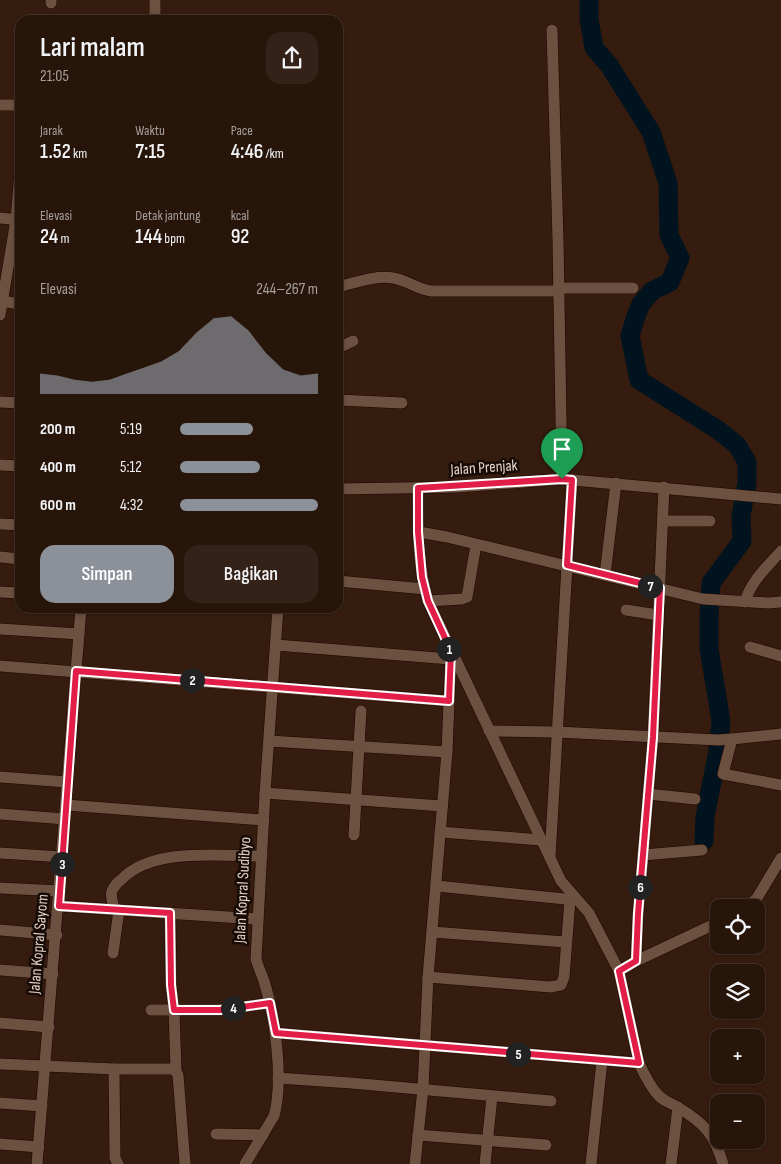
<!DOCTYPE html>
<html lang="id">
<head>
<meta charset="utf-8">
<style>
	:root { --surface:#28150a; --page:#342218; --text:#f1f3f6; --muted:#a59f9c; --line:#44342b; --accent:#8c9099 }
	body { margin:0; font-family:"Sofia Sans Condensed",sans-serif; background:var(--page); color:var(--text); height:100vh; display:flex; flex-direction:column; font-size:19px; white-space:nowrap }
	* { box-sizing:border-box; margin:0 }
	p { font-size:16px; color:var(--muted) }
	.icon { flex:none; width:28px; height:28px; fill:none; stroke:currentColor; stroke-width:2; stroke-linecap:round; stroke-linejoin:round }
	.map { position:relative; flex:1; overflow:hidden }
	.sheet { position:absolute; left:15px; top:15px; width:328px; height:598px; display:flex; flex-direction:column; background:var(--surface); border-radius:15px; box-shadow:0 1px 4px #0004,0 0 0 1px var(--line) }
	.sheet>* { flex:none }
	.buttons { position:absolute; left:710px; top:899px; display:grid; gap:10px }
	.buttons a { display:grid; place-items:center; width:55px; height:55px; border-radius:10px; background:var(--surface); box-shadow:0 1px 4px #0004,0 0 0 1px var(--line); font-size:25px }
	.pin { position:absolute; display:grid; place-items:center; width:42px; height:42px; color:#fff; margin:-51px -21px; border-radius:50% 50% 50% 0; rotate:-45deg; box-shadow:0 0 5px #0007 }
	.pin .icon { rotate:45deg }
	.km { position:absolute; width:25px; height:25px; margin:-12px; border-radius:50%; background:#222; color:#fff; font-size:14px; line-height:25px; text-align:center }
	.round { display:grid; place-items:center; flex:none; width:52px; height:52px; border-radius:15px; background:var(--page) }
	.summary { display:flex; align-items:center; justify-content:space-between; height:85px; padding:0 25px }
	h1 { font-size:28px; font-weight:600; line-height:38px }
	.stats { display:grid; grid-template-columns:repeat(3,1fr); gap:8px; height:85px; padding:5px 25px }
	.stats div { display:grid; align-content:center }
	.stats b { font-size:21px; font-weight:600 }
	.stats small { font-size:14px; font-weight:400 }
	.stats p { font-size:14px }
	.chart { height:140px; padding:10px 25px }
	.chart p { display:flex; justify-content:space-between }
	.chart svg { width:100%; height:90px; margin-top:5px; fill:var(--accent); opacity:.7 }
	.action { display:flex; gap:10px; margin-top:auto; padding:10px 25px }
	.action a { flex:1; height:58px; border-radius:15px; background:var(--accent); color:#fff; font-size:20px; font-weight:600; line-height:58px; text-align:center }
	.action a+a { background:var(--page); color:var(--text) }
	ul { padding:0 25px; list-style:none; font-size:16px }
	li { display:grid; grid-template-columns:80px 60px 1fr; align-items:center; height:38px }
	li i { height:12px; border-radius:6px; background:var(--accent) }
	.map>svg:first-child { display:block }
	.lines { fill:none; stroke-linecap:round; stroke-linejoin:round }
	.river { stroke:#00131f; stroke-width:19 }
	.minor-casing { stroke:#1b0600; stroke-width:12 }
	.minor { stroke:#6c5040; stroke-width:11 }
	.route-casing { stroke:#fff; stroke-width:10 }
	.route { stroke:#e11d48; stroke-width:6 }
	.labels { text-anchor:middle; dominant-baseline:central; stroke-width:5; stroke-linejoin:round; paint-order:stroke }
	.street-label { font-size:16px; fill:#e3d2c8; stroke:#150a05 }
</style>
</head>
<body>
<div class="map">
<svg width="781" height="1164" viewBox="0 0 781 1164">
	<rect width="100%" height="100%" fill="#351c0e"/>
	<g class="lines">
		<path class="river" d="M 589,0 L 589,19 L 594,48 L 609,65 L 651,132 L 668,183 L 669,235 L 680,258 L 670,282 L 652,291 L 641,304 L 636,316 L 630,336 L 639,380 L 718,430 L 737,445 L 747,462 L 747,483 L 741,516 L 742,541 L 711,583 L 709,617 L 709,649 L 721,721 L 718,751 L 705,817 L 704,841"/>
		<defs>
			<g id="minor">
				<path d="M 155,0 L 155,20"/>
				<path d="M 51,3 L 51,0"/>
				<path d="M 552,30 L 558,240 L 562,479"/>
				<path d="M 0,105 L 20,105"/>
				<path d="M 0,218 L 20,220"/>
				<path d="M 338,287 C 354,283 376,275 393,278 C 407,280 416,289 431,291 L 558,291"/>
				<path d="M 558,288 L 633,288"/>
				<path d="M 2,301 L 20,304"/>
				<path d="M 0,315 L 16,220 L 20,172"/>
				<path d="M 338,348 L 353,341"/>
				<path d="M 338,400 L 402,403"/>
				<path d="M 0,402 L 20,403"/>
				<path d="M 0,465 L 20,466"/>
				<path d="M 338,489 L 458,487 L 562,479 L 781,499"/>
				<path d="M 663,521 L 710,521"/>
				<path d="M 0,524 L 20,525"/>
				<path d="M 419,532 L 447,537 L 703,599 L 769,603 L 781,602"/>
				<path d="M 0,557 L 20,559"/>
				<path d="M 605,575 L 616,483"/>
				<path d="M 338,581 L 425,589"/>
				<path d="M 0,592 L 20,593"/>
				<path d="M 428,601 L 462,599 L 467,597 L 476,545"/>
				<path d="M 745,602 C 751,581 767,567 781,551"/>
				<path d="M 626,610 L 658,615"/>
				<path d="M 0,629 L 79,634"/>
				<path d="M 276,645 L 450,659"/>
				<path d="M 750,647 L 781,656"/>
				<path d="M 0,666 L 449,701"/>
				<path d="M 489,731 L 557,732 L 718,740 L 732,739"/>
				<path d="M 781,734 L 732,739 L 723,774 L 781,785"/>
				<path d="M 269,741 L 447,752"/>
				<path d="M 0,777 L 67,782"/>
				<path d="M 265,793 L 442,806"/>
				<path d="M 648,794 L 695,799"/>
				<path d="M 66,805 L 264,820"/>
				<path d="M 0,814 L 65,819"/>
				<path d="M 440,832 L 541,840"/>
				<path d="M 354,835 L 361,711"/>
				<path d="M 0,853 L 63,857"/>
				<path d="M 643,855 L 702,850"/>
				<path d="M 550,857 L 572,480"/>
				<path d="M 437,886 L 575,900"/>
				<path d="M 0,888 L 60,891"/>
				<path d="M 59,906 L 258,919"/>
				<path d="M 746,908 L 757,898 L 781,858"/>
				<path d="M 115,910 C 113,904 110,897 112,891 C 114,886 118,882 122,879 C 153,847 220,856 262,856"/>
				<path d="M 170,913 L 171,985 L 174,1010 L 176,1071"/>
				<path d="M 0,930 L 57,935"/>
				<path d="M 432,932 L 566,942"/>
				<path d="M 113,953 L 119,910"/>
				<path d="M 636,961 L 638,914 L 653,737 L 664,487"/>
				<path d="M 0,970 L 53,974"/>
				<path d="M 619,971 L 636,961 L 719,922"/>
				<path d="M 428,977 L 550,987 L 561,985 L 564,977 L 570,900"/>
				<path d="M 151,1010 L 220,1010 L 270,1003"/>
				<path d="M 0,1023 L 49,1027"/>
				<path d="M 276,1033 L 639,1063 L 619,971 L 589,913 L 561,881 L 428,601 C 417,564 418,526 418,488"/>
				<path d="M 639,1063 C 644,1074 650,1087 659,1096 C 664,1101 673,1104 679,1108 C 704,1123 715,1135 723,1164"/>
				<path d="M 0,1064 L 114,1069 L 174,1069 L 178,1075 L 185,1164"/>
				<path d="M 114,1069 L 115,1158 L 118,1164"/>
				<path d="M 278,1078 L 351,1083 L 551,1101"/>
				<path d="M 0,1103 L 42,1106"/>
				<path d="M 216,1134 L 263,1135"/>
				<path d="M 418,1135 L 546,1145"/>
				<path d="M 0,1144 L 39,1147"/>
				<path d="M 37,1164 L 81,608"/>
				<path d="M 245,1164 L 274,1116 C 284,1080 275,1016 264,981 C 261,973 258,966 256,959 L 265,793 L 278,608"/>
				<path d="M 415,1164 L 423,1089 L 428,977 L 447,752 L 451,652"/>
				<path d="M 485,1164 L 492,1097"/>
				<path d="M 591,1164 L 602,1061"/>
				<path d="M 671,1164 L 678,1107"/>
			</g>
		</defs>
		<use href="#minor" class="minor-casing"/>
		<use href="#minor" class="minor"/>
	</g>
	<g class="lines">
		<defs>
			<path id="route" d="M 562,479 L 572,480 L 567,565 L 660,588 L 653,737 L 638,914 L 636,961 L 619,971 L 639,1063 L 276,1033 L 270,1003 L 220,1010 L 174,1010 L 171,985 L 170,913 L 59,906 L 76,671 L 449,701 L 451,651 L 428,601 L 422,577 L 418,532 L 418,488 Z"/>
		</defs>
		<use href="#route" class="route-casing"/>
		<use href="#route" class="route"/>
	</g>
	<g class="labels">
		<g class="street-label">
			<text transform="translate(484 468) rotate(-4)">Jalan Prenjak</text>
			<text transform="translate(243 890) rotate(-87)">Jalan Kopral Sudibyo</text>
			<text transform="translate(39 944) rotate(-85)">Jalan Kopral Sayom</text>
		</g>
	</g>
</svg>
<div class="buttons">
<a><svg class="icon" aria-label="locate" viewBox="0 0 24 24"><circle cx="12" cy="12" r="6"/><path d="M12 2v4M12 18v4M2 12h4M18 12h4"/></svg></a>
<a><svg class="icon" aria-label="layers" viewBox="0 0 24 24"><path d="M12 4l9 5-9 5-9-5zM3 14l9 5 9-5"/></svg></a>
<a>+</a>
<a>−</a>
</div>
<div class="pin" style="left:562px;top:479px;background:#1e9e55"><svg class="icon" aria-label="arrive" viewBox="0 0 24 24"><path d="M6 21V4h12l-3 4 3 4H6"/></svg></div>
<b class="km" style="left:449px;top:649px">1</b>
<b class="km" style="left:192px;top:680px">2</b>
<b class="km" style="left:62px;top:864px">3</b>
<b class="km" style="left:233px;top:1008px">4</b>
<b class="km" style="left:518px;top:1054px">5</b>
<b class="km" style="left:640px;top:887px">6</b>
<b class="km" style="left:650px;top:586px">7</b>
<section class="sheet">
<div class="summary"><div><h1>Lari malam</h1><p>21:05</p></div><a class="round"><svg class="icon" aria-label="share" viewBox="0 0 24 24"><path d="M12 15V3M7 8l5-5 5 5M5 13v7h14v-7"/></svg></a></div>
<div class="stats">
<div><p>Jarak</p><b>1.52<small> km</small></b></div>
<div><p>Waktu</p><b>7:15</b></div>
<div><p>Pace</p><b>4:46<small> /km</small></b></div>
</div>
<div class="stats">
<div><p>Elevasi</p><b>24<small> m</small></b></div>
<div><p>Detak jantung</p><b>144<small> bpm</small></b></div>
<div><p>kcal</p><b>92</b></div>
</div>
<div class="chart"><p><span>Elevasi</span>244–267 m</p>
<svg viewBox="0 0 160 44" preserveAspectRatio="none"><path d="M0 44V34L10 35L20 37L30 38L40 37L50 34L60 31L70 28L80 23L90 14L100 7L110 6L120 13L130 24L140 32L150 35L160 34V44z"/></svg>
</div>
<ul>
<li><b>200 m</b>5:19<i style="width:53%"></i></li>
<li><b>400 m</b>5:12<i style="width:58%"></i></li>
<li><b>600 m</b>4:32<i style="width:100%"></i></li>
</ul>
<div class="action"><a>Simpan</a><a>Bagikan</a></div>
</section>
</div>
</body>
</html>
